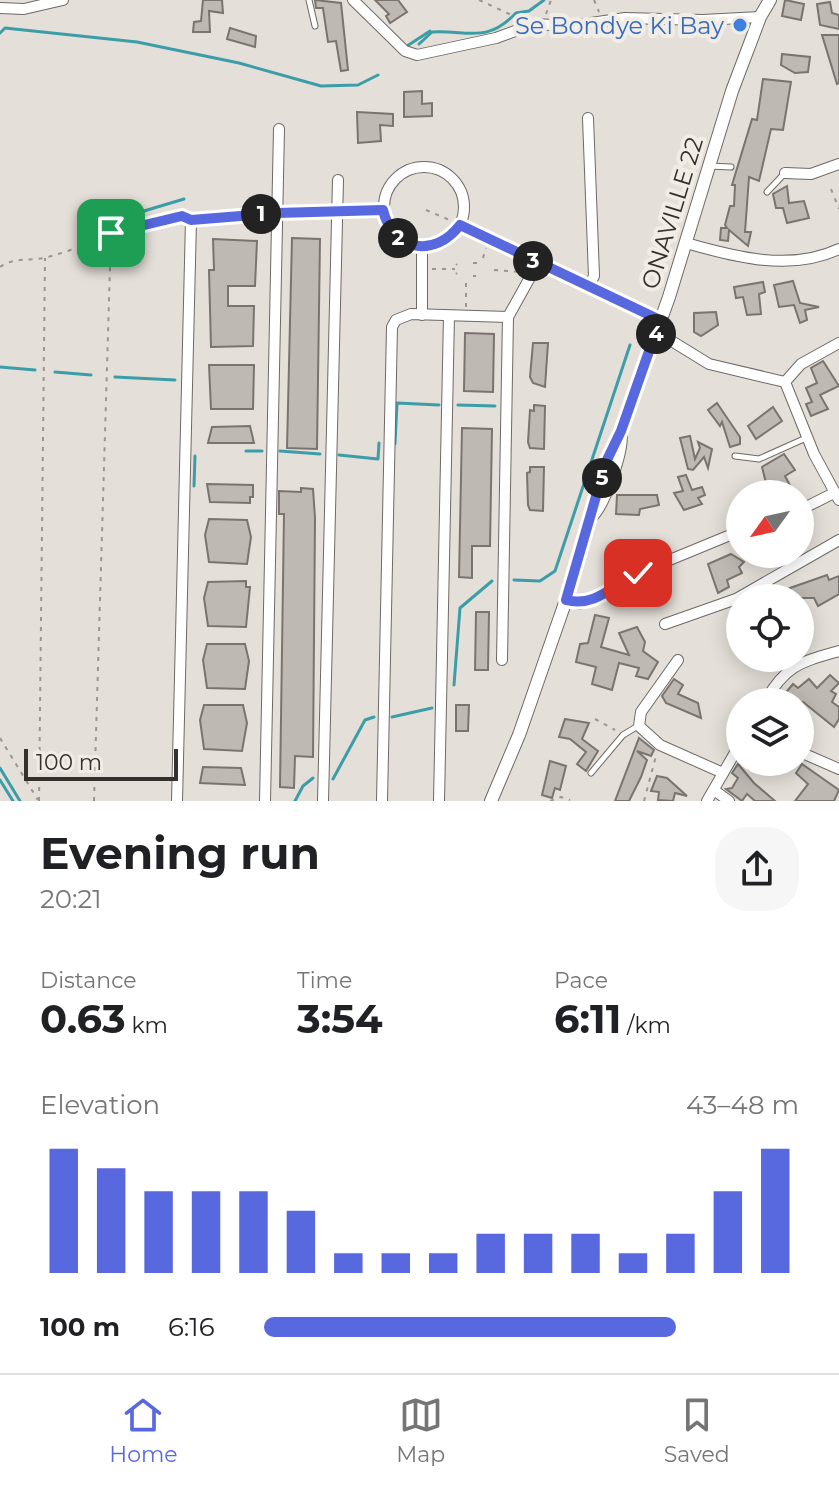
<!DOCTYPE html>
<html lang="en">
<head>
<meta charset="utf-8">
<style>
	:root { --surface:#fff; --page:#f6f6f6; --text:#202124; --muted:#757577; --line:#e0e0e0; --accent:#5868df }
	body { margin:0; font-family:Montserrat,sans-serif; background:var(--page); color:var(--text); height:100vh; display:flex; flex-direction:column; font-size:30px; white-space:nowrap }
	* { box-sizing:border-box; margin:0 }
	p { font-size:26px; color:var(--muted) }
	.icon { flex:none; width:44px; height:44px; fill:none; stroke:currentColor; stroke-width:2; stroke-linecap:round; stroke-linejoin:round }
	.map { position:relative; height:801px; overflow:hidden }
	.sheet { display:flex; flex-direction:column; background:var(--surface); flex:1 }
	.sheet>* { flex:none }
	.needle { width:52px; rotate:237deg }
	.controls { position:absolute; left:726px; top:480px; display:grid; gap:16px }
	.controls a { display:grid; place-items:center; width:88px; height:88px; border-radius:50%; background:var(--surface); box-shadow:0 4px 20px #0003; font-size:40px }
	.scale { position:absolute; left:24px; bottom:20px; width:154px; box-sizing:border-box; padding-left:8px; border:4px solid #33302e; border-top:0; font-size:22px; line-height:28px; white-space:nowrap; color:#33302e; -webkit-text-stroke:6px #f2ece7; paint-order:stroke }
	.pin { position:absolute; display:grid; place-items:center; width:68px; height:68px; color:#fff; margin:-34px; border-radius:16px; box-shadow:0 4px 12px #0006 }
	.km { position:absolute; width:40px; height:40px; margin:-20px; border-radius:50%; background:#222; color:#fff; font-size:22px; line-height:40px; text-align:center }
	.round { display:grid; place-items:center; flex:none; width:84px; height:84px; border-radius:32px; background:var(--page) }
	.summary { display:flex; align-items:center; justify-content:space-between; height:136px; padding:0 40px }
	h1 { font-size:44px; font-weight:700; line-height:60px }
	.stats { display:grid; grid-template-columns:repeat(3,1fr); gap:12px; height:136px; padding:8px 40px }
	.stats div { display:grid; align-content:center }
	.stats b { font-size:40px; font-weight:700 }
	.stats small { font-size:22px; font-weight:400 }
	.stats p { font-size:22px }
	.chart { height:224px; padding:16px 40px }
	.chart p { display:flex; justify-content:space-between }
	.chart svg { width:100%; height:144px; margin-top:8px; stroke:var(--accent); stroke-width:6 }
	ul { padding:0 40px; list-style:none; font-size:26px }
	li { display:grid; grid-template-columns:128px 96px 1fr; align-items:center; height:60px }
	li i { height:20px; border-radius:10px; background:var(--accent) }
	.tab-bar { display:flex; justify-content:space-around; align-items:center; height:112px; border-top:2px solid var(--line); background:var(--surface); font-size:22px; color:var(--muted) }
	.tab-bar a { display:grid; justify-items:center; gap:4px }
	.tab-bar .current { color:var(--accent) }
	.map>svg:first-child { display:block }
	.lines { fill:none; stroke-linecap:round; stroke-linejoin:round }
	.stream { stroke:#3b9da8; stroke-width:3 }
	.building { fill:#bfb9b4; stroke:#7a7470; stroke-width:2 }
	.service-casing { stroke:#6f6965; stroke-width:7 }
	.minor-casing { stroke:#6f6965; stroke-width:12 }
	.tertiary-casing { stroke:#6f6965; stroke-width:14 }
	.path { stroke:#9a9591; stroke-width:2; stroke-dasharray:4 6; stroke-linecap:butt }
	.service { stroke:#fff; stroke-width:5 }
	.minor { stroke:#fff; stroke-width:10 }
	.tertiary { stroke:#fff; stroke-width:12 }
	.route-casing { stroke:#fff; stroke-width:16 }
	.route { stroke:#5868df; stroke-width:10 }
	.shop-dot { fill:#3f7fe0; stroke:#f2ece7; stroke-width:3 }
	.labels { text-anchor:middle; dominant-baseline:central; stroke-width:8; stroke-linejoin:round; paint-order:stroke }
	.shop-label { font-size:24px; fill:#366cbe; stroke:#f2ece7; text-anchor:end }
	.street-label { font-size:24px; fill:#33302e; stroke:#f2ece7 }
</style>
</head>
<body>
<div class="map">
<svg width="839" height="801" viewBox="0 0 839 801">
	<rect width="100%" height="100%" fill="#e5dfd9"/>
	<g class="lines">
		<g class="stream">
			<path d="M 0,33 L 5,28 L 137,42 L 239,63 L 321,86 L 358,85 L 378,75"/>
			<path d="M 419,44 L 432,32 C 469,30 486,44 516,13 L 529,11 L 544,0"/>
			<path d="M 404,48 L 430,31"/>
			<path d="M 114,220 L 184,199"/>
			<path d="M 0,367 L 35,370"/>
			<path d="M 55,372 L 91,375"/>
			<path d="M 115,377 L 175,380"/>
			<path d="M 458,405 L 495,406"/>
			<path d="M 395,444 L 397,403 L 439,405"/>
			<path d="M 246,451 L 262,451"/>
			<path d="M 280,451 L 320,454"/>
			<path d="M 339,455 L 378,459 L 379,443"/>
			<path d="M 194,486 L 195,456"/>
			<path d="M 514,580 L 540,581 L 555,571 L 630,345"/>
			<path d="M 454,685 L 460,608 L 492,581"/>
			<path d="M 392,717 L 432,708"/>
			<path d="M 0,768 L 20,801"/>
			<path d="M 333,779 L 365,720 L 374,717"/>
			<path d="M 0,780 L 13,801"/>
			<path d="M 295,801 L 303,786 L 313,778"/>
		</g>
	</g>
	<g class="building">
		<path d="M 203,0 L 222,0 L 223,13 L 209,11 L 210,32 L 193,32 L 194,22 L 201,21 Z"/>
		<path d="M 315,0 L 341,3 L 348,70 L 341,71 L 336,41 L 328,42 L 323,8 L 316,8 Z"/>
		<path d="M 375,0 L 398,0 L 407,12 L 390,23 L 386,16 L 389,14 Z"/>
		<path d="M 785,0 L 804,4 L 801,20 L 782,16 Z"/>
		<path d="M 830,2 L 832,13 L 839,15 L 839,29 L 820,25 L 817,4 Z"/>
		<path d="M 230,28 L 256,36 L 255,47 L 227,39 Z"/>
		<path d="M 822,35 L 839,35 L 839,83 L 837,84 Z"/>
		<path d="M 782,54 L 810,57 L 808,72 L 795,73 L 781,65 Z"/>
		<path d="M 763,79 L 791,82 L 783,130 L 771,129 L 759,181 L 749,177 L 745,232 L 751,232 L 748,246 L 729,230 L 728,241 L 720,240 L 721,228 L 727,228 L 725,225 L 730,206 L 734,206 L 735,185 L 732,185 L 752,119 L 757,120 Z"/>
		<path d="M 422,91 L 422,104 L 432,103 L 432,116 L 404,117 L 404,92 Z"/>
		<path d="M 357,112 L 393,114 L 393,126 L 380,125 L 381,141 L 358,143 Z"/>
		<path d="M 787,186 L 789,203 L 804,201 L 809,218 L 787,223 L 783,208 L 776,208 L 773,194 Z"/>
		<path d="M 292,238 L 320,239 L 317,449 L 287,448 Z"/>
		<path d="M 213,239 L 257,241 L 255,286 L 228,286 L 228,306 L 254,306 L 253,346 L 211,347 L 209,270 L 214,270 Z"/>
		<path d="M 793,281 L 800,303 L 819,307 L 805,310 L 807,320 L 800,323 L 794,305 L 779,307 L 774,285 Z"/>
		<path d="M 763,282 L 765,292 L 759,294 L 761,314 L 747,315 L 743,297 L 736,298 L 734,287 Z"/>
		<path d="M 716,312 L 718,325 L 701,336 L 694,332 L 694,313 Z"/>
		<path d="M 465,333 L 494,334 L 493,392 L 464,391 Z"/>
		<path d="M 533,343 L 548,343 L 545,387 L 533,383 L 530,377 Z"/>
		<path d="M 823,361 L 839,386 L 820,395 L 828,409 L 811,416 L 806,404 L 812,402 L 806,388 L 817,383 L 811,368 Z"/>
		<path d="M 209,365 L 254,365 L 253,409 L 211,409 Z"/>
		<path d="M 717,403 L 740,437 L 740,444 L 730,447 L 722,422 L 720,426 L 708,410 Z"/>
		<path d="M 534,405 L 545,406 L 544,449 L 530,448 L 528,442 L 530,410 L 534,411 Z"/>
		<path d="M 773,407 L 782,421 L 756,439 L 748,426 Z"/>
		<path d="M 250,426 L 254,443 L 208,443 L 212,427 Z"/>
		<path d="M 462,428 L 492,429 L 490,546 L 472,546 L 472,578 L 459,577 Z"/>
		<path d="M 690,436 L 695,459 L 700,448 L 698,442 L 712,449 L 708,468 L 704,457 L 693,470 L 688,469 L 680,438 Z"/>
		<path d="M 784,454 L 795,470 L 785,476 L 791,487 L 777,494 L 750,494 L 767,487 L 762,467 Z"/>
		<path d="M 530,467 L 544,467 L 543,511 L 530,510 L 528,505 L 527,473 L 530,472 Z"/>
		<path d="M 686,475 L 692,490 L 702,487 L 705,495 L 698,498 L 702,504 L 684,510 L 674,493 L 683,491 L 678,477 Z"/>
		<path d="M 207,484 L 253,485 L 253,497 L 250,497 L 250,503 L 210,502 Z"/>
		<path d="M 301,488 L 313,489 L 315,518 L 313,757 L 295,756 L 294,788 L 280,787 L 284,514 L 279,514 L 279,491 L 301,492 Z"/>
		<path d="M 617,495 L 657,495 L 659,505 L 640,509 L 639,515 L 616,514 Z"/>
		<path d="M 209,519 L 247,520 L 251,537 L 247,564 L 209,562 L 205,535 Z"/>
		<path d="M 731,554 L 744,562 L 739,567 L 742,573 L 727,580 L 729,587 L 718,593 L 708,564 Z"/>
		<path d="M 827,575 L 829,580 L 839,576 L 839,594 L 818,606 L 814,598 L 793,598 L 790,588 Z"/>
		<path d="M 246,581 L 246,587 L 250,587 L 246,627 L 208,626 L 204,598 L 208,582 Z"/>
		<path d="M 476,612 L 489,612 L 488,670 L 475,670 Z"/>
		<path d="M 595,615 L 609,618 L 601,647 L 629,655 L 619,633 L 637,627 L 645,642 L 643,651 L 658,662 L 648,679 L 636,676 L 639,668 L 619,663 L 612,690 L 592,684 L 596,667 L 576,662 L 580,644 L 588,643 Z"/>
		<path d="M 207,644 L 245,644 L 249,661 L 245,689 L 207,688 L 203,660 Z"/>
		<path d="M 830,675 L 839,683 L 831,691 L 836,694 L 832,702 L 839,707 L 839,719 L 834,727 L 803,702 L 778,702 L 793,684 L 798,688 L 809,679 L 817,688 Z"/>
		<path d="M 674,679 L 683,685 L 678,694 L 698,703 L 701,718 L 666,703 L 662,696 Z"/>
		<path d="M 204,705 L 243,705 L 247,723 L 242,751 L 204,749 L 200,720 Z"/>
		<path d="M 456,705 L 469,705 L 468,731 L 456,731 Z"/>
		<path d="M 565,719 L 589,723 L 582,739 L 598,751 L 586,771 L 577,764 L 586,752 L 570,739 L 559,737 Z"/>
		<path d="M 639,738 L 654,750 L 651,756 L 637,751 L 647,760 L 641,777 L 629,801 L 615,801 Z"/>
		<path d="M 550,761 L 566,766 L 560,790 L 555,788 L 552,798 L 542,795 Z"/>
		<path d="M 738,764 L 754,783 L 775,801 L 755,801 L 747,794 L 742,801 L 726,789 L 732,788 L 738,778 L 732,773 Z"/>
		<path d="M 802,764 L 839,790 L 834,801 L 795,801 L 808,784 L 796,773 Z"/>
		<path d="M 203,767 L 241,768 L 245,785 L 200,783 Z"/>
		<path d="M 657,776 L 667,778 L 687,796 L 675,793 L 673,801 L 658,800 L 659,792 L 651,791 Z"/>
	</g>
	<g class="lines">
		<defs>
			<g id="service">
				<path d="M 309,0 L 315,26"/>
				<path d="M 709,166 L 731,167"/>
				<path d="M 767,192 L 785,173"/>
				<path d="M 735,456 L 759,459 L 806,438"/>
				<path d="M 591,773 L 623,735 L 638,726"/>
			</g>
			<g id="minor">
				<path d="M 353,0 L 405,51 L 417,55 L 496,38 L 534,24 L 571,26 L 625,18 L 703,20 L 760,17"/>
				<path d="M 0,8 L 24,9 L 63,0"/>
				<path d="M 588,118 L 594,276 L 589,286"/>
				<circle cx="424" cy="207" r="40"/>
				<path d="M 785,173 L 811,174 L 839,164"/>
				<path d="M 460,225 L 660,320"/>
				<path d="M 686,243 C 735,257 791,272 839,249"/>
				<path d="M 422,315 L 422,248"/>
				<path d="M 657,332 L 709,364 L 785,382 L 814,454 L 839,500"/>
				<path d="M 785,382 L 801,364 L 839,343"/>
				<path d="M 800,510 L 834,493"/>
				<path d="M 592,517 C 604,507 626,447 621,431"/>
				<path d="M 566,600 L 579,604 L 599,598 L 638,573 L 740,531"/>
				<path d="M 665,624 L 736,599 L 839,540"/>
				<path d="M 502,660 L 508,317 L 538,263"/>
				<path d="M 678,660 L 641,712 L 639,726 L 660,745 L 723,773"/>
				<path d="M 765,702 C 785,665 801,662 839,651"/>
				<path d="M 800,752 L 839,769"/>
				<path d="M 714,790 L 729,801"/>
				<path d="M 177,801 L 191,220 L 277,213 L 383,210"/>
				<path d="M 265,801 L 279,129"/>
				<path d="M 323,801 L 338,180"/>
				<path d="M 382,801 L 392,327 L 396,320 L 411,314 L 508,317"/>
				<path d="M 439,801 L 449,316"/>
				<path d="M 707,801 L 740,744"/>
			</g>
			<path id="tertiary" d="M 491,801 L 519,735 L 566,600 L 606,462 L 621,431 L 669,297 L 732,91 L 760,17 L 770,0"/>
		</defs>
		<use href="#service" class="service-casing"/>
		<use href="#minor" class="minor-casing"/>
		<use href="#tertiary" class="tertiary-casing"/>
		<g class="path">
			<path d="M 479,0 L 518,18"/>
			<path d="M 594,0 L 599,12"/>
			<path d="M 546,14 L 551,0"/>
			<path d="M 831,189 L 839,209"/>
			<path d="M 426,210 L 452,221"/>
			<path d="M 483,258 L 486,248"/>
			<path d="M 473,263 L 477,263"/>
			<path d="M 456,264 L 457,265"/>
			<path d="M 0,267 C 16,256 31,262 48,257 C 94,244 135,225 182,216"/>
			<path d="M 432,269 L 455,269"/>
			<path d="M 494,270 L 520,272"/>
			<path d="M 456,274 L 457,273"/>
			<path d="M 473,276 L 476,276"/>
			<path d="M 466,307 L 466,281"/>
			<path d="M 595,719 L 615,730"/>
			<path d="M 0,738 L 38,800"/>
			<path d="M 39,801 L 45,258"/>
			<path d="M 94,801 L 111,233"/>
			<path d="M 550,801 L 561,797 L 570,800"/>
			<path d="M 644,801 L 656,756"/>
		</g>
		<use href="#service" class="service"/>
		<use href="#minor" class="minor"/>
		<use href="#tertiary" class="tertiary"/>
	</g>
	<g class="lines">
		<defs>
			<path id="route" d="M 111,233 L 182,216 L 191,220 L 277,213 L 383,210 C 393,252 435,258 460,225 L 660,320 L 621,431 L 606,462 L 566,600 C 595,608 613,585 638,573"/>
		</defs>
		<use href="#route" class="route-casing"/>
		<use href="#route" class="route"/>
	</g>
	<circle class="shop-dot" cx="740" cy="25" r="8"/>
	<g class="labels">
		<g class="shop-label">
			<text x="724" y="25">Se Bondye Ki Bay</text>
		</g>
		<g class="street-label">
			<text transform="translate(672 213) rotate(-73)">ONAVILLE 22</text>
		</g>
	</g>
</svg>
<div class="controls">
<a><svg class="needle" viewBox="-14 -14 28 28"><path d="M0-13l5 13h-10z" fill="#e53935"/><path d="M0 13l5-13h-10z" fill="#757577"/></svg></a>
<a><svg class="icon" aria-label="locate" viewBox="0 0 24 24"><circle cx="12" cy="12" r="6"/><path d="M12 2v4M12 18v4M2 12h4M18 12h4"/></svg></a>
<a><svg class="icon" aria-label="layers" viewBox="0 0 24 24"><path d="M12 4l9 5-9 5-9-5zM3 14l9 5 9-5"/></svg></a>
</div>
<div class="scale">100 m</div>
<div class="pin" style="left:111px;top:233px;background:#1e9e55"><svg class="icon" aria-label="arrive" viewBox="0 0 24 24"><path d="M6 21V4h12l-3 4 3 4H6"/></svg></div>
<div class="pin" style="left:638px;top:573px;background:#d93025"><svg class="icon" aria-label="check" viewBox="0 0 24 24"><path d="M5 12l5 5 9-10"/></svg></div>
<b class="km" style="left:261px;top:214px">1</b>
<b class="km" style="left:398px;top:238px">2</b>
<b class="km" style="left:533px;top:261px">3</b>
<b class="km" style="left:656px;top:334px">4</b>
<b class="km" style="left:602px;top:478px">5</b>
</div>
<section class="sheet">
<div class="summary"><div><h1>Evening run</h1><p>20:21</p></div><a class="round"><svg class="icon" aria-label="share" viewBox="0 0 24 24"><path d="M12 15V3M7 8l5-5 5 5M5 13v7h14v-7"/></svg></a></div>
<div class="stats">
<div><p>Distance</p><b>0.63<small> km</small></b></div>
<div><p>Time</p><b>3:54</b></div>
<div><p>Pace</p><b>6:11<small> /km</small></b></div>
</div>
<div class="chart"><p><span>Elevation</span>43–48 m</p>
<svg viewBox="0 0 160 44" preserveAspectRatio="none"><path d="M5 44V6M15 44V12M25 44V19M35 44V19M45 44V19M55 44V25M65 44V38M75 44V38M85 44V38M95 44V32M105 44V32M115 44V32M125 44V38M135 44V32M145 44V19M155 44V6"/></svg>
</div>
<ul>
<li><b>100 m</b>6:16<i style="width:77%"></i></li>
</ul>
</section>
<nav class="tab-bar">
<a class="current"><svg class="icon" aria-label="home" viewBox="0 0 24 24"><path d="M3 11l9-7 9 7M6 9v11h12V9"/></svg>Home</a>
<a><svg class="icon" aria-label="map" viewBox="0 0 24 24"><path d="M3 6l6-2 6 2 6-2v14l-6 2-6-2-6 2zM9 4v14M15 6v14"/></svg>Map</a>
<a><svg class="icon" aria-label="saved" viewBox="0 0 24 24"><path d="M7 4h10v16l-5-4-5 4z"/></svg>Saved</a>
</nav>
</body>
</html>
